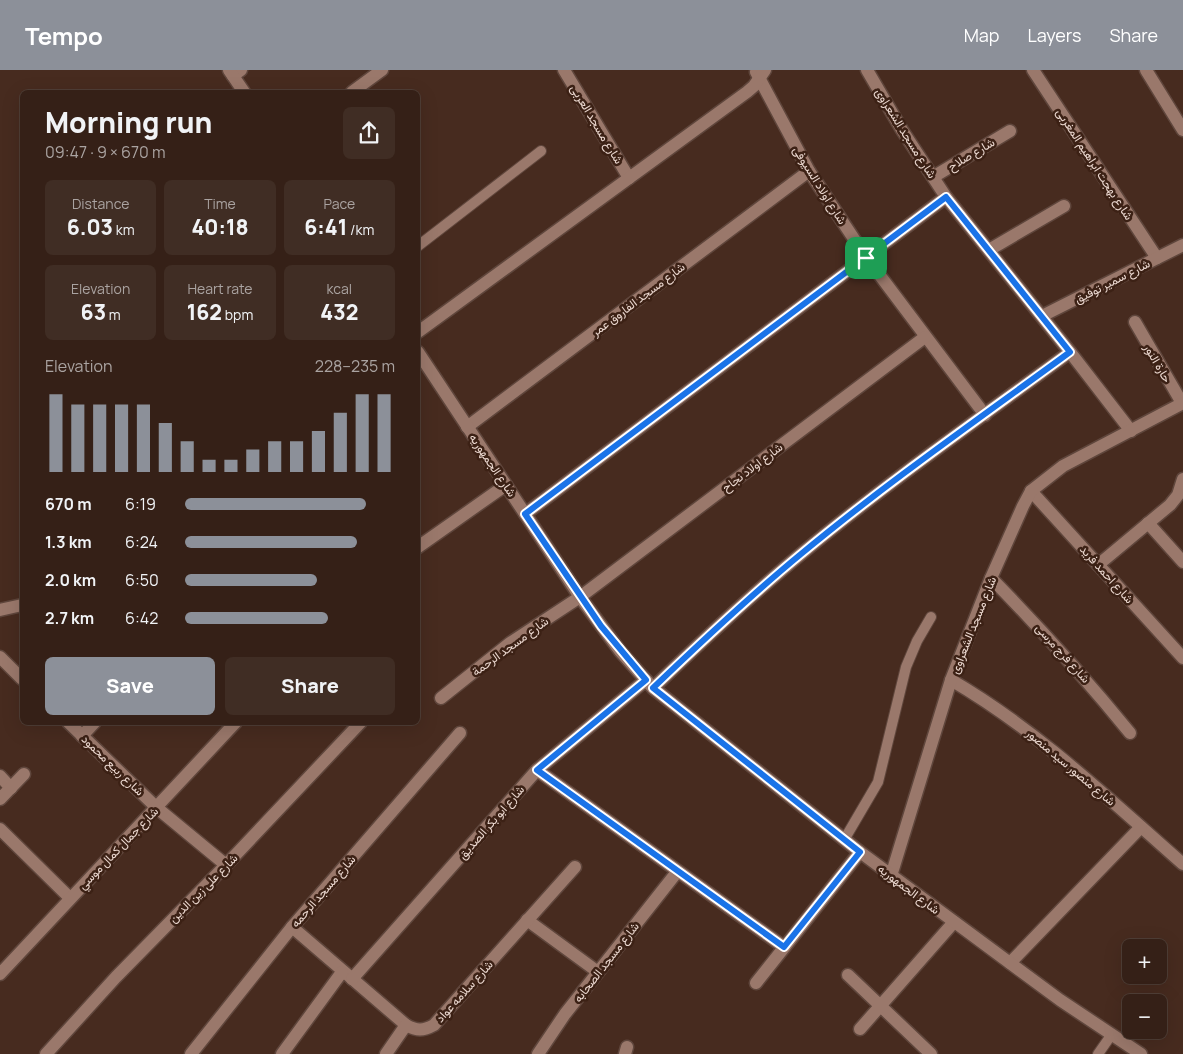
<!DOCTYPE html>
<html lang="en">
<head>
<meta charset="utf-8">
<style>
	:root { --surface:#352017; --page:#402d24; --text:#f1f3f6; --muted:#aaa3a1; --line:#4f3e36; --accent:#8c9099 }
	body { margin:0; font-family:Manrope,Vazirmatn,sans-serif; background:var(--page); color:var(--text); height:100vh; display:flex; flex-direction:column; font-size:19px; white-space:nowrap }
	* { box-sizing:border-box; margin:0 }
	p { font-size:16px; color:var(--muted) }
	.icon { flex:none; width:28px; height:28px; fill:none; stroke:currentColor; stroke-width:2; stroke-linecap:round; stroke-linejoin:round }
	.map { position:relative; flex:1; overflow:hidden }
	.drawer { position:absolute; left:20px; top:20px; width:400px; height:635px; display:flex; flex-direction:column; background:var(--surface); border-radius:8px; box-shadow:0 5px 20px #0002,0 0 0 1px var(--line) }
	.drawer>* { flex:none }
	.buttons { position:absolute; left:1122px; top:869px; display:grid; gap:10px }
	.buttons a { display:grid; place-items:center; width:45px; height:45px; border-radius:8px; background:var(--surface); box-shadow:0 5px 20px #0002,0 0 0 1px var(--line); font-size:25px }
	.pin { position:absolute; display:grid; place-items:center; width:42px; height:42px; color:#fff; margin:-21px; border-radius:10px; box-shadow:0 2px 8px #0006 }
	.round { display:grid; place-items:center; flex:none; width:52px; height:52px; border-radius:8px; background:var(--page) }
	.head { display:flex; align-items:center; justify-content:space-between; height:85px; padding:0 25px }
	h1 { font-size:28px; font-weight:800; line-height:38px }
	.figures { display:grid; grid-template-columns:repeat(3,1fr); gap:8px; height:85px; padding:5px 25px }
	.figures div { display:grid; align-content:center; border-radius:8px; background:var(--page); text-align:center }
	.figures b { font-size:21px; font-weight:800 }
	.figures small { font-size:14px; font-weight:400 }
	.figures p { font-size:14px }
	.chart { height:140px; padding:10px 25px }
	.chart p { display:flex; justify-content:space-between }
	.chart svg { width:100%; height:90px; margin-top:5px; stroke:var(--accent); stroke-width:6 }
	.action { display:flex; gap:10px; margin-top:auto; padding:10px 25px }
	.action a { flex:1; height:58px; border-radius:8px; background:var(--accent); color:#fff; font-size:20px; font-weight:800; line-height:58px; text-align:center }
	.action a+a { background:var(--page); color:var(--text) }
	ul { padding:0 25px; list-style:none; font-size:16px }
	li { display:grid; grid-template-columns:80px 60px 1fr; align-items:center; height:38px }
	li i { height:12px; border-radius:6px; background:var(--accent) }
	header { display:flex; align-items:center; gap:30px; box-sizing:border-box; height:70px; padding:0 25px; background:var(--accent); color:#fff }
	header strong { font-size:24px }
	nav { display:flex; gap:28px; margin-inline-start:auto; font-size:18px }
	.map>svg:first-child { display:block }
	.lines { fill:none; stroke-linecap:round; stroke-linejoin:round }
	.lane-casing { stroke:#5f463c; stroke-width:12 }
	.street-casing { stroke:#5f463c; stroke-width:15 }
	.secondary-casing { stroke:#5f463c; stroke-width:15 }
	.lane { stroke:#9a786b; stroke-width:10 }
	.street { stroke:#9a786b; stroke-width:12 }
	.secondary { stroke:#9a786b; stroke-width:12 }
	.route-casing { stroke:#fff; stroke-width:10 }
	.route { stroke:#1a73e8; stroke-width:6 }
	.labels { text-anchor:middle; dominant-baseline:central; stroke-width:5; stroke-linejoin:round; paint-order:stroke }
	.street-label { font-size:12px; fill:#ecd9d1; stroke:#3c2115 }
</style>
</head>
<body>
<header>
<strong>Tempo</strong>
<nav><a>Map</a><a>Layers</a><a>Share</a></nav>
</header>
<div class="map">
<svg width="1183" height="984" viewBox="0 0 1183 984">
	<rect width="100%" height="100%" fill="#472b1f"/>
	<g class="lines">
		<defs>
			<g id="lane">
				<path d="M 418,176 L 541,81"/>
				<path d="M 844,770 L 878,712 L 906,597 L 917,571 L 931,547"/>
				<path d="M 1098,984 L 1112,964"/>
			</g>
			<g id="street">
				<path d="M 564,0 L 629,108"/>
				<path d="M 867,0 L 902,60 L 946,127 L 1070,282 L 1131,361"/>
				<path d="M 1033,0 L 1157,188"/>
				<path d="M 1146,0 L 1183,60"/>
				<path d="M 756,2 L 809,101 L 866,187 L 985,345"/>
				<path d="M 233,6 L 241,0"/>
				<path d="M 352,22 L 382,0"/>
				<path d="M 933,107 L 1010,61"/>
				<path d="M 989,180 L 1064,136"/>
				<path d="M 1042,246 L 1183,175"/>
				<path d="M 1135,252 L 1182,333"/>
				<path d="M 418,262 L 747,22 L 754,16 L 765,0"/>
				<path d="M 467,357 L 809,101"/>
				<path d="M 1031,421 L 1183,588"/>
				<path d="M 525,444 L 946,127"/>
				<path d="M 1148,453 L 1183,492"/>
				<path d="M 418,477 L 506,415"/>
				<path d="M 1098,495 L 1170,435 L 1178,425 L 1183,409"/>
				<path d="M 991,508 C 1040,558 1086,609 1130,663"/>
				<path d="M 0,540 L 22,535"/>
				<path d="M 0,587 L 22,609"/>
				<path d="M 951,610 C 1037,660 1109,729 1183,794"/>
				<path d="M 653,618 C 701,572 750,526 801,484 C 888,412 980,348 1070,282"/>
				<path d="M 441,628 L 510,573 L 580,527 L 925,267"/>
				<path d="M 68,652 L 157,738 L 226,795"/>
				<path d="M 82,666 L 95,652"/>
				<path d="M 537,700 L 784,877"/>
				<path d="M 0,706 L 11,718"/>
				<path d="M 0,729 L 24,704"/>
				<path d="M 0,759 L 70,828"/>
				<path d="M 891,806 L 951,610 L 991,508 L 1023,436 L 1031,421 L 1063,396 L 1183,333"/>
				<path d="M 527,850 L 598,902"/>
				<path d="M 292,857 L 406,955 C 417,961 423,961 434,955 L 575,797"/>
				<path d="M 1010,893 L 1141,757"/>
				<path d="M 0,904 L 236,652"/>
				<path d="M 848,905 L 931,984"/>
				<path d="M 352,909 L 537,700 L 646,610"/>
				<path d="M 756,913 L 860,782"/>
				<path d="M 860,959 L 954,852"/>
				<path d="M 46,984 L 116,907 L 226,795 L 361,652"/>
				<path d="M 191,984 L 292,857 L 460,663"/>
				<path d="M 282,984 L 342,902"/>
				<path d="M 386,984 L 406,955"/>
				<path d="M 538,984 L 565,944 L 677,802"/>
				<path d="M 625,984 L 627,977"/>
			</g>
			<g id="secondary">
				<path d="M 229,0 L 244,22"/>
				<path d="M 418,282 L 580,527 L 620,581 L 653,618 L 860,782 L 1060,930 L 1141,984"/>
			</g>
		</defs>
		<use href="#lane" class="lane-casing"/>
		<use href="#street" class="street-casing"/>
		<use href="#secondary" class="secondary-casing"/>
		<use href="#lane" class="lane"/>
		<use href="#street" class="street"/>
		<use href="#secondary" class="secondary"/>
	</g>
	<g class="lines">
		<defs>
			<path id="route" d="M 946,127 L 1070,282 C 980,348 888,412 801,484 C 750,526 701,572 653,618 L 860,782 L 784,877 L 537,700 L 646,610 L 601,556 L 525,444 Z"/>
		</defs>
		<use href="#route" class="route-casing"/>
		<use href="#route" class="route"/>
	</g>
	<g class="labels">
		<g class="street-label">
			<text transform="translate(597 54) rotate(59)">شارع مسجد العربى</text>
			<text transform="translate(906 63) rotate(58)">شارع مسجد الشعراوى</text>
			<text transform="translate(971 84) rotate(-31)">شارع صلاح</text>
			<text transform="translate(1095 94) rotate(57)">شارع بهجت ابراهيم المغربى</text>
			<text transform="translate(820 115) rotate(58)">شارع اولاد السيوفى</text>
			<text transform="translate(1112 211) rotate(-27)">شارع سمير توفيق</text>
			<text transform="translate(638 229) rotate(-37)">شارع مسجد الفاروق عمر</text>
			<text transform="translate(1158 293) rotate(60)">حارة النور</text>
			<text transform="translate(493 395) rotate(56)">شارع الجمهوريه</text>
			<text transform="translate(752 397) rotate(-37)">شارع اولاد نجاح</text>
			<text transform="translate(1107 504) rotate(48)">شارع احمد فريد</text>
			<text transform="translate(973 555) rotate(-68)">شارع مسجد الشعراوى</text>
			<text transform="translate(510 576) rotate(-36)">شارع مسجد الرحمة</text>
			<text transform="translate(1063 583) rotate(48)">شارع فرج مرسى</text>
			<text transform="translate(113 695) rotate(44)">شارع ربيع محمود</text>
			<text transform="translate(1071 697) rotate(40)">شارع منصور سيد منصور</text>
			<text transform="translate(491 752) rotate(-49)">شارع ابو بكر الصديق</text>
			<text transform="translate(118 778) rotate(-46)">شارع جمال كمال موسي</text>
			<text transform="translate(203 818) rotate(-45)">شارع على زين الدين</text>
			<text transform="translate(909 819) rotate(37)">شارع الجمهوريه</text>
			<text transform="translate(323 821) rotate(-49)">شارع مسجد الرحمه</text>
			<text transform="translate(606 892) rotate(-52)">شارع مسجد الصحابه</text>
			<text transform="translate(464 921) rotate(-48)">شارع سلامه عواد</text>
		</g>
	</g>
</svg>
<div class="buttons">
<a>+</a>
<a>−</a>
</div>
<div class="pin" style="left:866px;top:188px;background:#1e9e55"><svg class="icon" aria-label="arrive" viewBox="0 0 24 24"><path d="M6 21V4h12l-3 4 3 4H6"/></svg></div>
<section class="drawer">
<div class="head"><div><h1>Morning run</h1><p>09:47 · 9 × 670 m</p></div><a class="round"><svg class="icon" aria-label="share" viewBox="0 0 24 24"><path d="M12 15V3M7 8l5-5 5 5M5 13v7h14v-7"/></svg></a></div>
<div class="figures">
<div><p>Distance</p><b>6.03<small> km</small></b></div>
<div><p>Time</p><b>40:18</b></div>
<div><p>Pace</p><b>6:41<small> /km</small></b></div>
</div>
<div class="figures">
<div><p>Elevation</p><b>63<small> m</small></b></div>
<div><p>Heart rate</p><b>162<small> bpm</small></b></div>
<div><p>kcal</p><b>432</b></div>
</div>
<div class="chart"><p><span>Elevation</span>228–235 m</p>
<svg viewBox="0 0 160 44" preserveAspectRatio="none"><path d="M5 44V6M15 44V11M25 44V11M35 44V11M45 44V11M55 44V20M65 44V29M75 44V38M85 44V38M95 44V33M105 44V29M115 44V29M125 44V24M135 44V15M145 44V6M155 44V6"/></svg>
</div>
<ul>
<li><b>670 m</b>6:19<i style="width:86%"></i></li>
<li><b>1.3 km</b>6:24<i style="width:82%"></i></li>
<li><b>2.0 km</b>6:50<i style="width:63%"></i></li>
<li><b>2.7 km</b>6:42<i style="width:68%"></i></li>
</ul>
<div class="action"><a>Save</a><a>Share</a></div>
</section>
</div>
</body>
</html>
